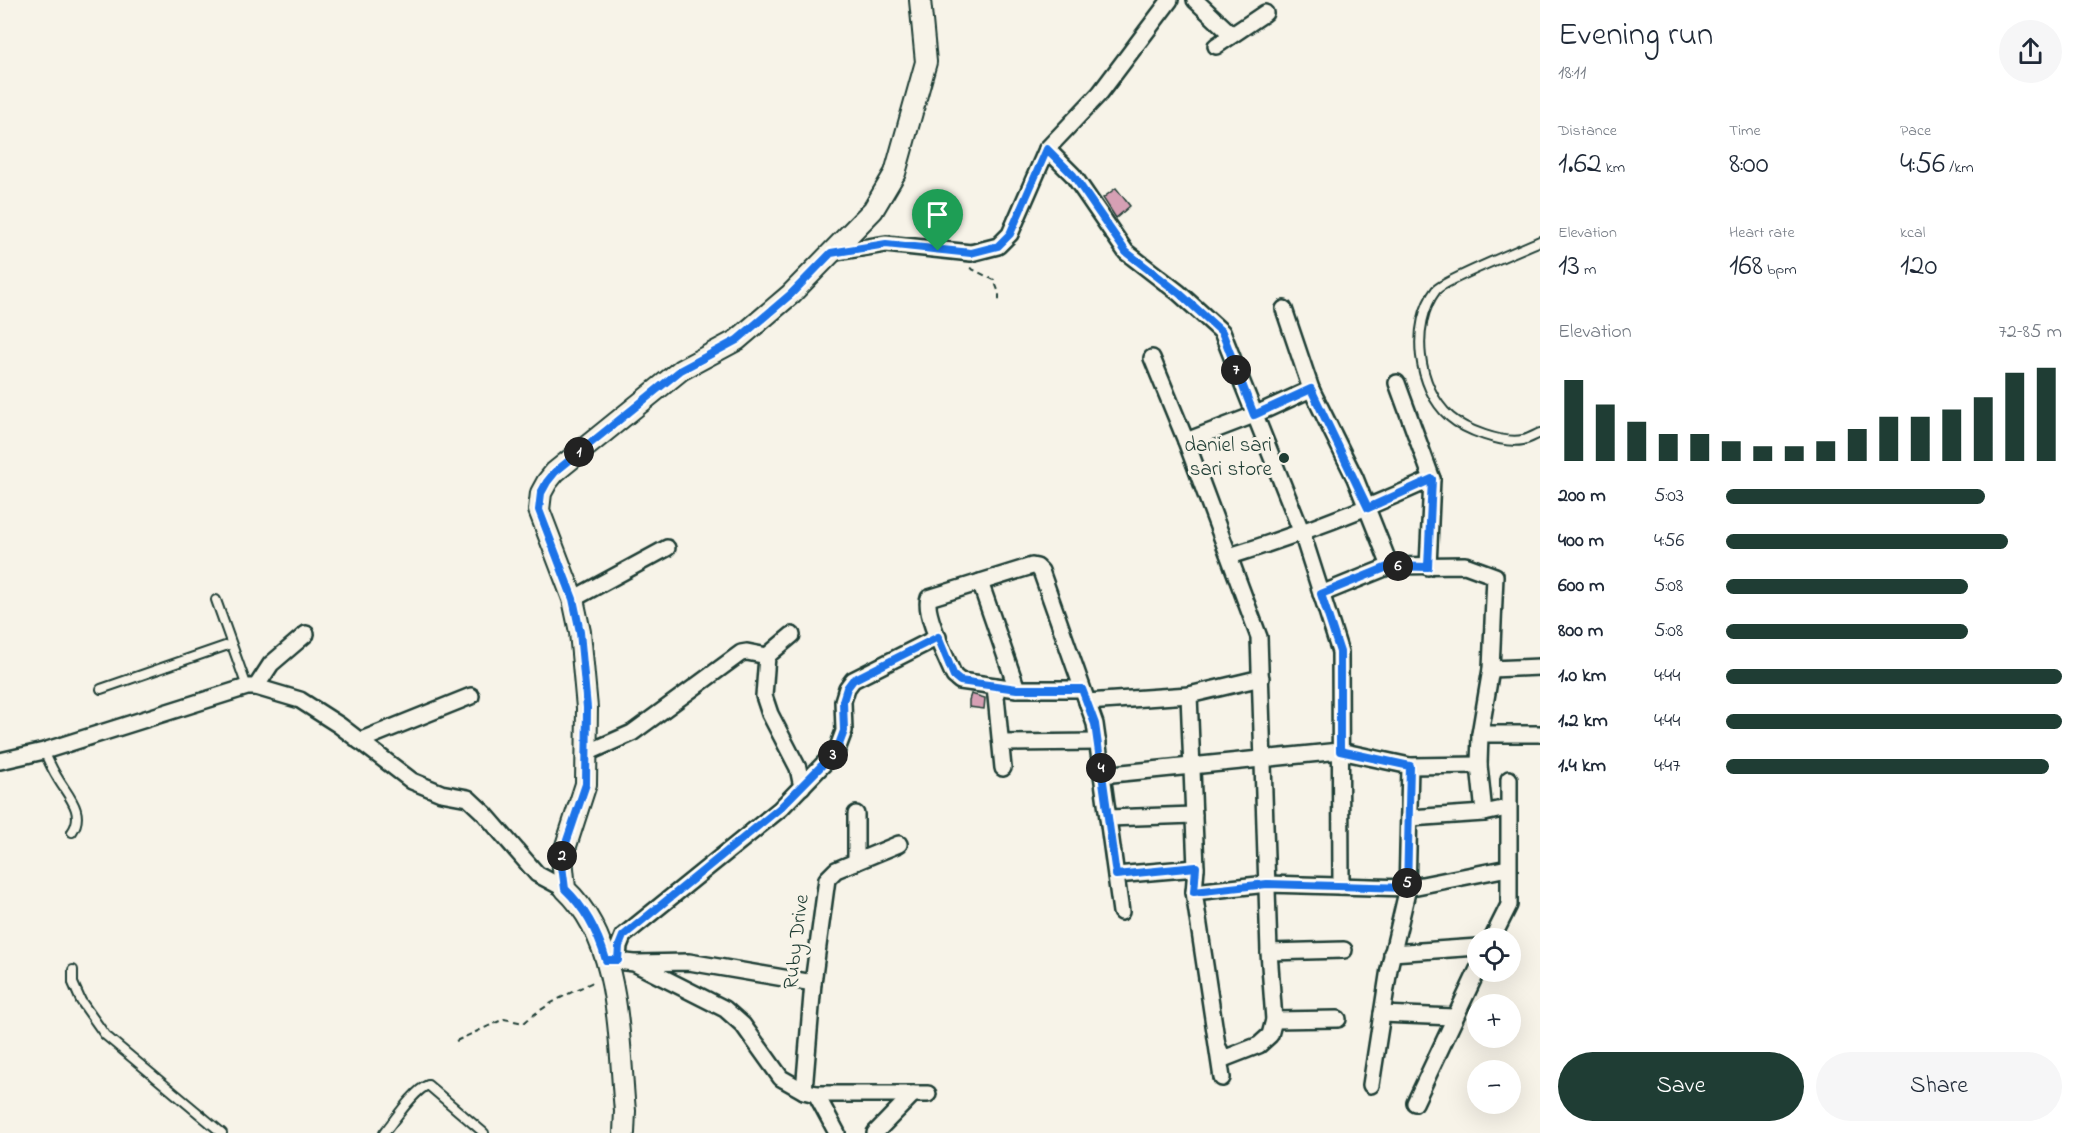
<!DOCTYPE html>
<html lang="en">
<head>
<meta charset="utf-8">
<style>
	:root { --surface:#fff; --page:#f6f6f7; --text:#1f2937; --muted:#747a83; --accent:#1f3d34 }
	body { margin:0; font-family:"Indie Flower",sans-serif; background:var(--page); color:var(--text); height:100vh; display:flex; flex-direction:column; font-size:22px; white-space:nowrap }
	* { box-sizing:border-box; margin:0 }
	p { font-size:20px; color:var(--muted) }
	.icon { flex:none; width:33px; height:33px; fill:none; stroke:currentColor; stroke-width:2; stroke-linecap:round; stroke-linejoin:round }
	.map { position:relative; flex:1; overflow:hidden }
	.sheet { display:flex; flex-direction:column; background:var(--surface); width:540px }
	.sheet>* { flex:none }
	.tools { position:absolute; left:1467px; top:928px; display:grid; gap:12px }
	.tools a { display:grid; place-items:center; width:54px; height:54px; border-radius:50%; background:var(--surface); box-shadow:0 6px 24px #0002; font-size:30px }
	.pin { position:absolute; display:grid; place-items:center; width:51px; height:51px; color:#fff; margin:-62px -26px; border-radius:50% 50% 50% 0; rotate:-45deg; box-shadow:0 0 6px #0007 }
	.pin .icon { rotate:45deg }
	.km { position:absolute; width:30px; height:30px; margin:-15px; border-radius:50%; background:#222; color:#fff; font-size:16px; line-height:30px; text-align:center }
	.round { display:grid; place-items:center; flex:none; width:63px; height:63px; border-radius:32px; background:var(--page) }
	.overview { display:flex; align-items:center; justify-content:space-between; height:102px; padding:0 18px }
	h1 { font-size:33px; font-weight:600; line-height:45px }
	.figures { display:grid; grid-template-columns:repeat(3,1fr); gap:9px; height:102px; padding:6px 18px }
	.figures div { display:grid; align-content:center }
	.figures b { font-size:30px; font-weight:600 }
	.figures small { font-size:16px; font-weight:400 }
	.figures p { font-size:16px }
	.chart { height:168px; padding:12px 18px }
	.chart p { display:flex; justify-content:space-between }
	.chart svg { width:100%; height:108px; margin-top:6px; stroke:var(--accent); stroke-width:6 }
	.primary-button { display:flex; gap:12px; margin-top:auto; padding:12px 18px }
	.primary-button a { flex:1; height:69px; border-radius:36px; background:var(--accent); color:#fff; font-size:24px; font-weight:600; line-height:69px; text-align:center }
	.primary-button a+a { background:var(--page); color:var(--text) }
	ul { padding:0 18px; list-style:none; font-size:20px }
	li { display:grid; grid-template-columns:96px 72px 1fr; align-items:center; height:45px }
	li i { height:15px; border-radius:8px; background:var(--accent) }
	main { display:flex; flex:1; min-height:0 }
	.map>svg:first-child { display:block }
	.building { fill:#d6a0b4; stroke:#1f3d34; stroke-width:1.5 }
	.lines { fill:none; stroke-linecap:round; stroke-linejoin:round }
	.service-casing { stroke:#1f3d34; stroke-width:12 }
	.minor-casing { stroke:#1f3d34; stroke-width:20 }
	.tertiary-casing { stroke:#1f3d34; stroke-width:24 }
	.path { stroke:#1f3d34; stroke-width:2; stroke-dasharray:6 4.5; stroke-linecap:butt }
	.service { stroke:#f7f3e8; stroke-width:8 }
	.minor { stroke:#f7f3e8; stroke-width:15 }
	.tertiary { stroke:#f7f3e8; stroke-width:20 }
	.route-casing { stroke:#fff; stroke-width:12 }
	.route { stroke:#1a73e8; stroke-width:8 }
	.poi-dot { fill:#1f3d34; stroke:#f7f3e8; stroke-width:2 }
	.labels { text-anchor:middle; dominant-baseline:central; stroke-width:6; stroke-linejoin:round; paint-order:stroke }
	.poi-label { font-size:21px; fill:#1f3d34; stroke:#f7f3e8; text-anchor:end }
	.street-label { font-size:21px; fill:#1f3d34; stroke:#f7f3e8 }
</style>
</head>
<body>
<main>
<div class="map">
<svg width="1540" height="1133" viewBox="0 0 1540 1133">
	<rect width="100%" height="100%" fill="#f7f3e8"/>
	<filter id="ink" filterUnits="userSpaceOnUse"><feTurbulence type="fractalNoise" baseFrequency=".0167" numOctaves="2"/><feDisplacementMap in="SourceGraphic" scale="12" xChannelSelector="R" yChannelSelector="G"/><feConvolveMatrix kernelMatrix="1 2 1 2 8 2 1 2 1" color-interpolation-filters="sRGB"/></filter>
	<g filter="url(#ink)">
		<g class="building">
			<path d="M 1116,188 L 1130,206 L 1116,218 L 1103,198 Z"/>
			<path d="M 971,694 L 985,698 L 984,709 L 969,707 L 969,700 Z"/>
		</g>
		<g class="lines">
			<defs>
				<g id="service">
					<path d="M 1540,241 C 1524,248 1443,281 1436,290 C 1410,324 1417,388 1450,417 C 1465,430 1502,444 1523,440 C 1529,439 1535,435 1540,433"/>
					<path d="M 216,600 L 247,687"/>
					<path d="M 101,689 L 231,644"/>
					<path d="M 44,751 C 48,760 52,769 57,777 C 67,795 86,812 72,832"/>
					<path d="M 73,970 L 73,983 L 81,1001 L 105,1035 L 222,1133"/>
					<path d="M 384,1133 C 394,1121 414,1090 428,1085 L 484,1133"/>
				</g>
				<g id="minor">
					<path d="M 1195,0 L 1232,35"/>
					<path d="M 1216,46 L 1265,13"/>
					<path d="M 1047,149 L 1073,175 L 1126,252 L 1179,293 L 1222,332 L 1302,533 L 1340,652 L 1341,886"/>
					<path d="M 831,253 L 886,244 L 971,253 L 998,246 L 1010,234 L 1047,149 L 1100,93 L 1170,0"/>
					<path d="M 1284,309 L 1311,389 L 1355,478 L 1390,566"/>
					<path d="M 1152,358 L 1186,441 L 1259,637 L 1269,952 L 1274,1020 L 1270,1035 L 1259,1045 L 1223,1059 L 1219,1049"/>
					<path d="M 1397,383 L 1432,479 L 1428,567"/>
					<path d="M 1186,441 L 1254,415 L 1311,389"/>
					<path d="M 1230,556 C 1301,534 1364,510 1432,479"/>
					<path d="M 980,582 L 1017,689"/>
					<path d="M 1321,594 L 1390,566 L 1465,565 L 1495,576 L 1491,669 L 1480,734 L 1479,765 L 1484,813"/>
					<path d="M 573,599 L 667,548"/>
					<path d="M 767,656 L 764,696 L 770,714 L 798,768 L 802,787"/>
					<path d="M 1491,669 L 1540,667"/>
					<path d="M 995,686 L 1003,768"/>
					<path d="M 256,687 L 271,664 L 306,634"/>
					<path d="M 1082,689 L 1017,689 L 960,681 L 954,676 C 947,659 923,613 929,598 L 1032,566 L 1037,567 L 1041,571 L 1095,724 L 1121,912"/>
					<path d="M 1189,695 L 1196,868 L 1194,892 L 1222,1078"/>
					<path d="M 1087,702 L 1189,695 L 1261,678"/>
					<path d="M 1480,734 L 1540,734"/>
					<path d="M 359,741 L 471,696"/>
					<path d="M 1002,743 L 1098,742"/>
					<path d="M 587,753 L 632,733 L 741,653 L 747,652 L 767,656 L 792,635"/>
					<path d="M 0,761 L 44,751 L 247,687 L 256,687 L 300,700 L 339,725 L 412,781 L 441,793 L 468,798 L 485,814 L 537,874 L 565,889"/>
					<path d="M 1102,775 L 1340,751 L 1410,766 L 1479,765"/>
					<path d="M 1108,818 L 1194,815"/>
					<path d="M 1410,818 L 1484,813 L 1507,808"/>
					<path d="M 856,862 L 856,814"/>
					<path d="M 1116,875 L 1196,868"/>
					<path d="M 1194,892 L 1267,884 L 1407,888 L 1508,868"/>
					<path d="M 1492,939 L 1509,905 L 1509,779"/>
					<path d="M 1269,952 L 1344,950"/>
					<path d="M 1392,953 L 1478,947"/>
					<path d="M 609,960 L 634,963 L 725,1009 L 743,1025 L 781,1078 L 804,1091 L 816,1094 L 928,1094"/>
					<path d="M 618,960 L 619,946 L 623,936 L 780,809 L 837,750 L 844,731 L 843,701 L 847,688 L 853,680 L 938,637"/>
					<path d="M 637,963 L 689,962 L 813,983"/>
					<path d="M 1382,1014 L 1453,1017"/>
					<path d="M 1274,1020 L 1338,1019"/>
					<path d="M 1371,1085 L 1389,969 L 1407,892 L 1410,766"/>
					<path d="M 804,1091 L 813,983 L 827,879 L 836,870 L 899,844"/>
					<path d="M 816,1094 L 837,1133"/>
					<path d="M 1415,1103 L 1478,969"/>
					<path d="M 875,1133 L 913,1094"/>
				</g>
				<path id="tertiary" d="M 624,1133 L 625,1111 C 618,1038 622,942 565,889 L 562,858 L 586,784 L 587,708 L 580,632 L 573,599 L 539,510 L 541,493 L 547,482 L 555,472 L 681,370 L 737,340 L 791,294 L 873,210 L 895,173 L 926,62 L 920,0"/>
			</defs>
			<use href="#service" class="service-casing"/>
			<use href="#minor" class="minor-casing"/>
			<use href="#tertiary" class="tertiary-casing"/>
			<g class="path">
				<path d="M 970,268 L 994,280 L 999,293 L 999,302"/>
				<path d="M 456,1041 L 504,1019 L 524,1023 C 545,1004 570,993 595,981"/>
			</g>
			<use href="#service" class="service"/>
			<use href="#minor" class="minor"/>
			<use href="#tertiary" class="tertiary"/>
		</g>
	</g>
	<g class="lines" filter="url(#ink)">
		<defs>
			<path id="route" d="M 1047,149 L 1073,175 L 1126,252 L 1179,293 L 1222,332 L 1254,415 L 1311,389 L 1368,508 L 1432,479 L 1428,567 L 1390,566 L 1321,594 L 1340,652 L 1340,751 L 1410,766 L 1407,888 L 1267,884 L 1194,892 L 1196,867 L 1116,875 L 1095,724 L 1082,689 L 1017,689 L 960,681 L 954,676 L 938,637 L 853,680 L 847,688 L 843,701 L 844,731 L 837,750 L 780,808 L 623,936 L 619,946 L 618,960 L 606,960 C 598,933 585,908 565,889 L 561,858 L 586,784 L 587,708 L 580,632 L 573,599 L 539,510 L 541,493 L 547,482 L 555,472 L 681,370 L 737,340 L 791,294 L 831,253 L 886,244 L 971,253 L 998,246 L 1010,234 Z"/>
		</defs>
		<use href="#route" class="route-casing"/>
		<use href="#route" class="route"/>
	</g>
	<circle class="poi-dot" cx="1284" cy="458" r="6"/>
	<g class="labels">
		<g class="poi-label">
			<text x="1272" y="446">daniel sari<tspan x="1272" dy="24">sari store</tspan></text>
		</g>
		<g class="street-label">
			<text transform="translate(797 942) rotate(-83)">Ruby Drive</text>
		</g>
	</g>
</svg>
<div class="tools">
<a><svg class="icon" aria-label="locate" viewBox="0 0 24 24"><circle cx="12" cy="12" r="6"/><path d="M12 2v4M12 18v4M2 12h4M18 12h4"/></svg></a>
<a>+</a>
<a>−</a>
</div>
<div class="pin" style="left:938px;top:251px;background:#1e9e55"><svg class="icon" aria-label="arrive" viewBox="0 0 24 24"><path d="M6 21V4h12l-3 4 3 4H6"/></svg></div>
<b class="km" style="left:579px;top:452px">1</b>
<b class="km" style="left:562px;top:856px">2</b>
<b class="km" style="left:833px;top:755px">3</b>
<b class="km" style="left:1101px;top:768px">4</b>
<b class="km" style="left:1407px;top:883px">5</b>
<b class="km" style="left:1398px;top:566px">6</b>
<b class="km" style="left:1236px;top:370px">7</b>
</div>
<section class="sheet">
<div class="overview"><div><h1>Evening run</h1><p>18:11</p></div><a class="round"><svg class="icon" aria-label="share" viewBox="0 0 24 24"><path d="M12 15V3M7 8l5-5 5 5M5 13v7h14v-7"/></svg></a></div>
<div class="figures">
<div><p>Distance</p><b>1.62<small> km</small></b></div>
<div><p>Time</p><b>8:00</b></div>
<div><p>Pace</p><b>4:56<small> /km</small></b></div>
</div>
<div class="figures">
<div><p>Elevation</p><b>13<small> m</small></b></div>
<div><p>Heart rate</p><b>168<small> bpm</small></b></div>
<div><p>kcal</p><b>120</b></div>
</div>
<div class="chart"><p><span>Elevation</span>72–85 m</p>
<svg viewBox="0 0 160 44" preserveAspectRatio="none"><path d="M5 44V11M15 44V21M25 44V28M35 44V33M45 44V33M55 44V36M65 44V38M75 44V38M85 44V36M95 44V31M105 44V26M115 44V26M125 44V23M135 44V18M145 44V8M155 44V6"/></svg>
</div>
<ul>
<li><b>200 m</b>5:03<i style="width:77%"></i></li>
<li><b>400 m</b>4:56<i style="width:84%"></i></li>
<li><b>600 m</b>5:08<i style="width:72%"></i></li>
<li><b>800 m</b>5:08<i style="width:72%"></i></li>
<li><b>1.0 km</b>4:44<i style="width:100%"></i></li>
<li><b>1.2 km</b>4:44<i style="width:100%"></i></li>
<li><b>1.4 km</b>4:47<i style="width:96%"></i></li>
</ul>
<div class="primary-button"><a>Save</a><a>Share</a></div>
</section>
</main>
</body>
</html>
